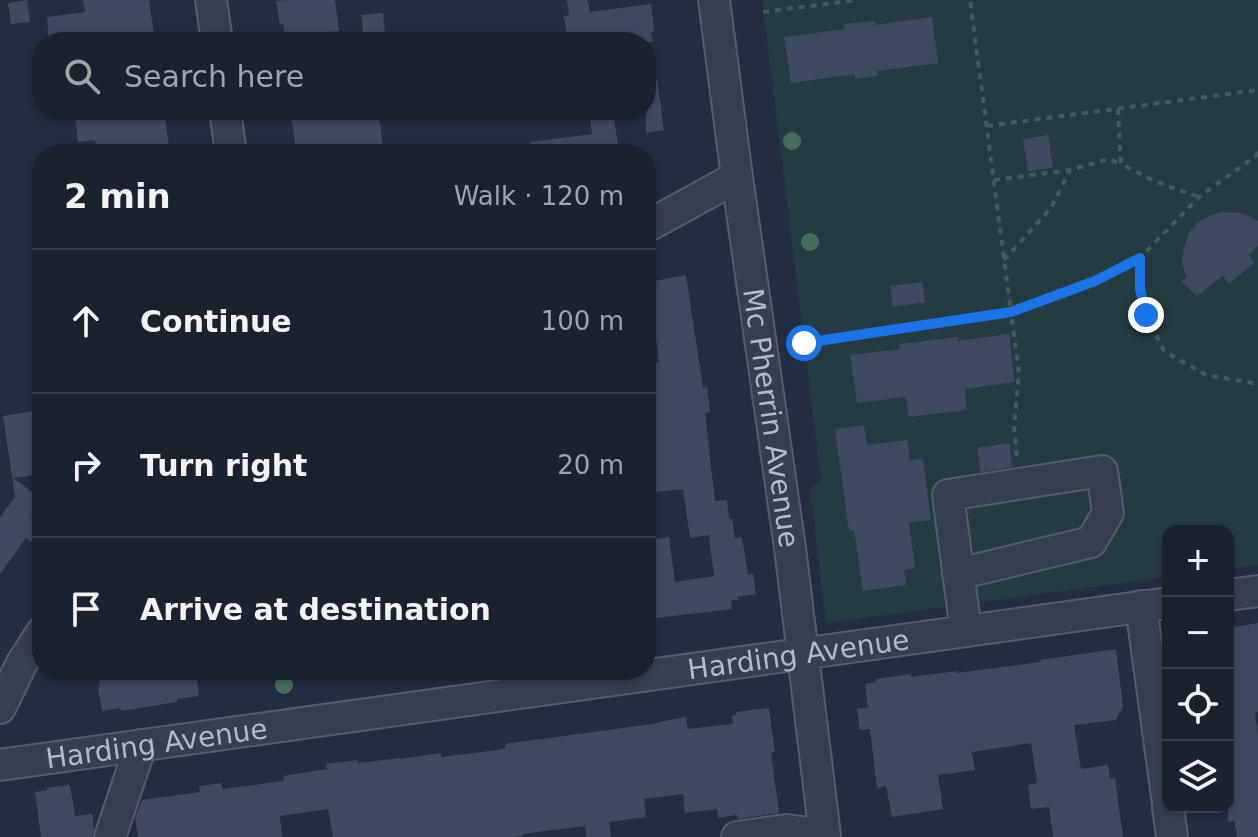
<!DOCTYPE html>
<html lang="en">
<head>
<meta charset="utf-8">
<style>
  :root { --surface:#1a2230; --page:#232a38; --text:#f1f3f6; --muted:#9fa4ab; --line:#383f4c }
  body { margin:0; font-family:"DejaVu Sans",sans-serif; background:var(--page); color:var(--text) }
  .controls { position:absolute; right:24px; bottom:24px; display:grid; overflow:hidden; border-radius:16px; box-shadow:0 2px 6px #0004 }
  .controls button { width:72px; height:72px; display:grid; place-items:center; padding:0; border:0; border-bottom:2px solid var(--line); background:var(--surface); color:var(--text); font:40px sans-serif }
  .stop { position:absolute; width:24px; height:24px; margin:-18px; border:6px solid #1a73e8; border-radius:50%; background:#fff }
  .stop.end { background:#1a73e8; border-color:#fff; box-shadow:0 2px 8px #0008 }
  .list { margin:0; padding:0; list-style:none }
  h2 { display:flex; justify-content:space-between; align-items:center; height:104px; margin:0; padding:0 32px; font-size:34px }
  h2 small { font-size:26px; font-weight:400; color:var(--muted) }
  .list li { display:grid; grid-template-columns:52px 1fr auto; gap:24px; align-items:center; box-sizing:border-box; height:144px; padding:0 32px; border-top:2px solid var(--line) }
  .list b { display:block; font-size:30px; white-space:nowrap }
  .list em { font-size:26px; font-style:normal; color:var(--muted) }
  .icon { flex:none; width:44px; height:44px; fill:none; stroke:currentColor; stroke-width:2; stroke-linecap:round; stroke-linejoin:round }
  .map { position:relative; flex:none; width:1258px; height:837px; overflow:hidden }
  .search { position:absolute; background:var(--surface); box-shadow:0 2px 6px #0004; left:32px; top:32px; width:624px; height:88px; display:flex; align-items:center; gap:20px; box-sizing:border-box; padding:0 28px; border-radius:32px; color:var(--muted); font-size:30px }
  .panel { position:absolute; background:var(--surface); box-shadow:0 2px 6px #0004; left:32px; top:144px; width:624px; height:536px; border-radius:32px }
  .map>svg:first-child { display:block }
  .green { fill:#243c41 }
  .building { fill:#3e4a60 }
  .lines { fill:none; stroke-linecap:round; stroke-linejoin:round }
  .minor-casing { stroke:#545d6e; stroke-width:34 }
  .path { stroke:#42595e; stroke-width:4; stroke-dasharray:6 6; stroke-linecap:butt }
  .minor { stroke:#363f50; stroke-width:30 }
  .tree { fill:#486b5e }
  .route { stroke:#1a73e8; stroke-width:10 }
  .labels { text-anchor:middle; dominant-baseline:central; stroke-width:8; stroke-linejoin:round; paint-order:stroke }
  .street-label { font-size:28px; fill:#b2bacb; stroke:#1b2435 }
</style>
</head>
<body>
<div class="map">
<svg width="1258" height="837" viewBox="0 0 1258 837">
  <rect width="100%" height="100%" fill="#222d40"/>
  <!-- green -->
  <path class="green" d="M762,0h496v565l-30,4v-38h-60v46l-342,46 -16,-134 11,-10z"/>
  <!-- building -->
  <g class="building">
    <path d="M27,0l3,22 -19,2 -3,-21z"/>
    <path d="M83,0h66l6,42h-106l-2,-25 38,-5z"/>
    <path d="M287,0h48l4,31 -54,6 -2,-13 -3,1 -4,-24z"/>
    <path d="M567,0h21l2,12 61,-8 3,27 -3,1 2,10h-85l-4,-26 5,-1z"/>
    <path d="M383,13l2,21 -21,3 -3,-22z"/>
    <path d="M932,17l6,46 -61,8 1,5 -23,3v-5l-64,9 -7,-46 61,-8 -1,-5 31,-3v4z"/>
    <path d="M657,79l7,51 -18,3v-53z"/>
    <path d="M74,110h90l6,44h-73l-2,-14 -17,2z"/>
    <path d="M290,110h88l6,44h-87z"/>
    <path d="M589,110h24l6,44h-88l-1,-12 62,-8z"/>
    <path d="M1048,135l5,33 -25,3 -5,-32z"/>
    <path d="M1223,212l20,1 15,8v25l-10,9 6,8 -25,21 -6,-8 -26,20 -16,-15 5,-4 -4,-15 2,-15 6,-16 7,-8 14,-8z"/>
    <path d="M686,275l17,113 4,-1 3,25 -5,1 10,88 12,-1 2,19h3l3,19 7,-1 6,38 5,-1 3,20 -19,3 1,3h-7l1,9 -76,9v-5l-10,2v-35l9,-1 -6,-39 20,-3 6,45 39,-6 -5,-41 -19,3 -7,-49 -37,4v-87l5,-1 -5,-41 13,-2 -10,-80z"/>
    <path d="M922,282l3,20 -32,5 -3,-21z"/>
    <path d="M1009,334l6,48 -50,7 2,21 -58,7 -3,-20 -49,6 -7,-48 50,-6 -1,-5 59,-7v4z"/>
    <path d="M42,410v23l-8,1 6,40 -27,4 29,21 -11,15 11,8v5l-11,15 -5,-4 -26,36v-57l15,-20 -12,-81z"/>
    <path d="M864,425l3,20 40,-5 3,20 13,-1 8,61 -22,3 6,45 -11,2 2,15 -43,6 -9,-61 -5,1 -14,-102z"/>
    <path d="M1009,443l3,24 -31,5 -4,-24z"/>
    <path d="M1258,623v89l-3,1 3,21v103h-21l-3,-16 -6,1v-194z"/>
    <path d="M1116,649l7,57 -7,14 -42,5 7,44 27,-4 2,14 5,-1 8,59h-70l-4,-30 -18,2 -3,-24 9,-2 -6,-40 -59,9 3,18 -37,5 5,34 -51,8 -6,-31 -9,2 -7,-59 -10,1 -3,-21 11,-2 -3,-23 11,-2v-3l35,-5v3l46,-6v2l84,-11 -1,-2z"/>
    <path d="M98,670h98l3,26 -22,3v3l-56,9 -1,-3 -18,3 -4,-24 2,-1z"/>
    <path d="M769,708l6,44 -4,1 8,60 -41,6 -1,-4 -19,3 -1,-9 -32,4 -2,-19 -39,5 2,18 -37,5 2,15h-25l-1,-11 -63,8v2l-11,1h-178l-5,-28 -48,7 2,21h-144l-3,-19 7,-18 58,-8 -1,-6 22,-3 2,6 61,-8 -1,-5 44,-7 -1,-5 32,-4v3l42,-5v1l41,-6v4l57,-7 8,-2 -1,-4 154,-21v-1l27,-5 2,12 45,-5 -1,-8 4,-1v-3z"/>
    <path d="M70,785l5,31 17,-2 2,15 -2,8h-51l-6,-45 12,-2v-2l6,-1z"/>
  </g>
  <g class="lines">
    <!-- minor casing -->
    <g class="minor-casing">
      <g id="minor">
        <path d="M211,0l6,42"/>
        <path id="s1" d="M714,0l23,177 53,371 35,287 -39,-5 -49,7"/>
        <path d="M225,110l6,44"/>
        <path d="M646,227l91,-50"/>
        <path d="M958,574l133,-32 17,-29 -6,-42 -154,24 18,136"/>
        <path d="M1228,595l30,-4"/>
        <path d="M1141,606l27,198"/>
        <path d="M0,708l22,-45 20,-31"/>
        <path id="s2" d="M0,765l1168,-162"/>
        <path d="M1168,807l4,30"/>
        <path d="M110,837l31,-92"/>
      </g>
    </g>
    <!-- path -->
    <g class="path">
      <path d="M763,12l94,-12"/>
      <path d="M1118,109l3,55 33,17 45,16"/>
      <path d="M987,126l271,-36"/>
      <path d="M1258,152l-2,4 -57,41 -59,61v31l6,26 18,36 42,24 52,9"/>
      <path d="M994,180l76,-10 39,-11 12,5"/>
      <path d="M1004,260l47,-52 19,-38"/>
      <path d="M804,343l207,-31 -41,-312"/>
      <path d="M1017,456l-3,-30 5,-53 -8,-61 84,-31 45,-23"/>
    </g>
    <!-- minor -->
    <use href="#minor" class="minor"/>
  </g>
  <!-- trees -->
  <g class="tree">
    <circle cx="792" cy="141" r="9"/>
    <circle cx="810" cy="242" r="9"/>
    <circle cx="284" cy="685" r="9"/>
  </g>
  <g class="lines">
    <!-- route -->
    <path class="route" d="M804,343l207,-31 84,-31 45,-23v31l6,26"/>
  </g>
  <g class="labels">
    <!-- street labels -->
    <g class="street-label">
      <text stroke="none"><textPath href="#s1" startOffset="422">Mc Pherrin Avenue</textPath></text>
      <text stroke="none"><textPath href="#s2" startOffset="806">Harding Avenue</textPath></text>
      <text stroke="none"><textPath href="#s2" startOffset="158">Harding Avenue</textPath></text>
    </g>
  </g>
</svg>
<div class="controls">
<button>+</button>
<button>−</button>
<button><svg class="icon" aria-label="locate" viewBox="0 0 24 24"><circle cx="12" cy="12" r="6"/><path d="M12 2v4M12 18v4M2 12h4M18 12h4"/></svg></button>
<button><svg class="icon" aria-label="layers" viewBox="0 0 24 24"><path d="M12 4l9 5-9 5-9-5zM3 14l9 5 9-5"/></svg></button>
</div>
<div class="stop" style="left:804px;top:343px"></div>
<div class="stop end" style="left:1146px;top:315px"></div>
<div class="search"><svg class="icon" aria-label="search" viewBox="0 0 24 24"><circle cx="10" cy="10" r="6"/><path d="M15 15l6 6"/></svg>Search here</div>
<section class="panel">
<h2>2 min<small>Walk · 120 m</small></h2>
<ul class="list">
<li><svg class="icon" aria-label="ahead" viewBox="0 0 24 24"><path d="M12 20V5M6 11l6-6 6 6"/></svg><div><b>Continue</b></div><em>100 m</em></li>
<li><svg class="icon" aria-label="right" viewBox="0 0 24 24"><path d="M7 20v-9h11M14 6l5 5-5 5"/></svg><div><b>Turn right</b></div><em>20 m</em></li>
<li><svg class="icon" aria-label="arrive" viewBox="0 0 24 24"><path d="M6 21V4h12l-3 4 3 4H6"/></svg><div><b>Arrive at destination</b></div></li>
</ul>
</section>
</div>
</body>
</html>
